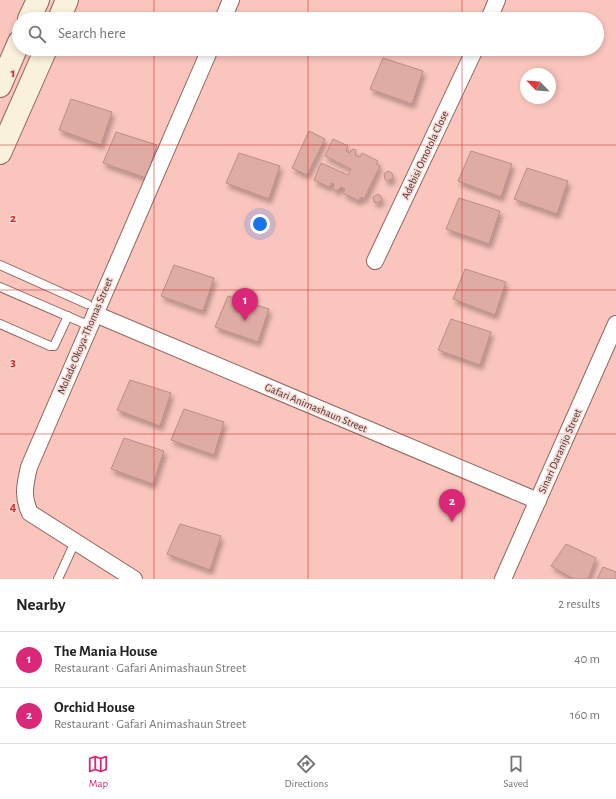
<!DOCTYPE html>
<html lang="en">
<head>
<meta charset="utf-8">
<style>
  :root { --surface:#fff; --page:#f2f2f2; --text:#222; --muted:#767676; --line:#e0e0e0; --accent:#db2777 }
  body { margin:0; font-family:"Alegreya Sans",sans-serif; background:var(--page); color:var(--text) }
  .compass { position:absolute; left:520px; top:68px; width:36px; height:36px; border-radius:50%; background:var(--surface); box-shadow:0 2px 6px #0003; rotate:295deg }
  .you { position:absolute; left:260px; top:224px; width:14px; height:14px; margin:-10px; border:3px solid #fff; border-radius:50%; background:#1a73e8; box-shadow:0 0 0 6px #1a73e833 }
  .badge { display:grid; place-items:center; width:26px; height:26px; border-radius:50%; background:var(--accent); color:#fff; font-size:13px; font-weight:700 }
  .pin { position:absolute; translate:-50% -33px; filter:drop-shadow(0 1px 2px #0008) }
  .pin::after { content:''; position:absolute; top:21px; width:14px; height:12px; background:inherit; clip-path:polygon(0 0,100% 0,50% 100%) }
  .list { margin:0; padding:0; list-style:none }
  h2 { display:flex; justify-content:space-between; align-items:center; height:52px; margin:0; padding:0 16px; font-size:17px }
  h2 small { font-size:13px; font-weight:400; color:var(--muted) }
  .list li { display:grid; grid-template-columns:26px 1fr auto; gap:12px; align-items:center; box-sizing:border-box; height:56px; padding:0 16px; border-top:1px solid var(--line) }
  .list b { display:block; font-size:15px; white-space:nowrap }
  .list p { margin:0; font-size:13px; white-space:nowrap; color:var(--muted) }
  .list em { font-size:13px; font-style:normal; color:var(--muted) }
  .icon { flex:none; width:22px; height:22px; fill:none; stroke:currentColor; stroke-width:2; stroke-linecap:round; stroke-linejoin:round }
  .map { position:relative; flex:none; width:616px; height:579px; overflow:hidden }
  .search { position:absolute; background:var(--surface); box-shadow:0 2px 6px #0003; left:12px; right:12px; top:12px; height:44px; display:flex; align-items:center; gap:10px; box-sizing:border-box; padding:0 14px; border-radius:22px; color:var(--muted); font-size:15px }
  .sheet { height:164px; background:var(--surface) }
  nav { display:flex; justify-content:space-around; align-items:center; box-sizing:border-box; height:56px; border-top:1px solid var(--line); background:var(--surface); font-size:11px; color:var(--muted) }
  nav a { display:grid; justify-items:center; gap:2px }
  nav .on { color:var(--accent) }
  .map>svg:first-child { display:block }
  .building { fill:#dfaca3; stroke:#bd8c84; filter:url(#shadow) }
  .lines { fill:none; stroke-linecap:round; stroke-linejoin:round }
  .lane-casing { stroke:#93655d; stroke-width:10 }
  .street-casing { stroke:#93655d; stroke-width:18 }
  .secondary-casing { stroke:#93655d; stroke-width:24 }
  .lane { stroke:#fff; stroke-width:8 }
  .street { stroke:#fff; stroke-width:16 }
  .secondary { stroke:#f9f1db; stroke-width:22 }
  .grid { fill:none; stroke:#d62828; stroke-width:1; stroke-opacity:0.55 }
  .labels { text-anchor:middle; dominant-baseline:central; stroke-width:3; stroke-linejoin:round; paint-order:stroke }
  .street-label { font-size:11px; fill:#4b3633; stroke:#f8d8d2 }
  .grid-label { font-size:13px; text-anchor:middle; font-weight:bold; fill:#d62828; stroke:#f8d8d2; stroke-width:3; stroke-linejoin:round; paint-order:stroke }
</style>
</head>
<body>
<div class="map">
<svg width="616" height="579" viewBox="0 0 616 579">
  <defs>
    <filter id="shadow"><feDropShadow dx="2.5" dy="4.5" stdDeviation="2" flood-color="#0004"/></filter>
  </defs>
  <rect width="100%" height="100%" fill="#f9c5bc"/>
  <!-- building -->
  <g class="building">
    <path d="M383,58l40,13 -11,33 -42,-15z"/>
    <path d="M71,99l41,13 -11,33 -42,-15z"/>
    <path d="M309,131l16,8 -18,36 -15,-7z"/>
    <path d="M116,132l41,13 -11,33 -43,-15z"/>
    <path d="M333,139l15,7 -2,5 3,2 4,-4 3,1 -1,5 5,2 2,-4 16,8 -2,3 4,2 -16,33 -3,-2 -2,4 -16,-8 2,-4 -4,-2 -4,4 -3,-1 -1,-3 1,-3 -2,-1 -3,4 -15,-7 7,-17 27,12 3,-6 -26,-13z"/>
    <path d="M471,151l41,13 -11,33 -43,-16z"/>
    <path d="M239,153l41,13 -11,33 -43,-16z"/>
    <path d="M527,168l41,13 -11,33 -43,-15z"/>
    <path d="M388,171l4,2 1,5 -5,3 -3,-2 -1,-5z"/>
    <path d="M378,194l3,2 1,4 -4,3 -4,-1 -1,-5z"/>
    <path d="M459,198l41,13 -11,33 -43,-15z"/>
    <path d="M174,265l40,13 -11,33 -42,-15z"/>
    <path d="M465,269l41,13 -11,33 -42,-16z"/>
    <path d="M228,296l41,13 -11,33 -43,-15z"/>
    <path d="M451,319l40,13 -11,33 -42,-15z"/>
    <path d="M130,380l41,13 -11,33 -43,-16z"/>
    <path d="M184,409l40,13 -10,33 -43,-15z"/>
    <path d="M124,438l40,13 -11,33 -42,-15z"/>
    <path d="M180,524l41,12 -11,34 -43,-16z"/>
    <path d="M566,544l30,14 -8,21h-14l-23,-13z"/>
    <path d="M603,567l13,5v7h-19z"/>
  </g>
  <g class="lines">
    <!-- lane casing -->
    <g class="lane-casing">
      <g id="lane">
        <path d="M0,265l87,39"/>
        <path d="M0,287l90,39"/>
        <path d="M0,324l50,22h4l14,-30"/>
        <path d="M58,579l17,-37"/>
      </g>
    </g>
    <!-- street casing -->
    <g class="street-casing">
      <g id="street">
        <path d="M223,19l8,-19"/>
        <path d="M489,19l8,-19"/>
        <path d="M375,261l100,-212"/>
        <path d="M95,314l443,187"/>
        <path d="M134,579l-104,-66c-8,-17 -5,-28 -1,-46l181,-418"/>
        <path d="M503,579l113,-255"/>
      </g>
    </g>
    <!-- secondary casing -->
    <g class="secondary-casing">
      <g id="secondary">
        <path d="M29,19l9,-19"/>
        <path d="M59,19l8,-19"/>
        <path d="M0,86l19,-44"/>
        <path d="M0,153l46,-104"/>
      </g>
    </g>
    <!-- lane -->
    <use href="#lane" class="lane"/>
    <!-- street -->
    <use href="#street" class="street"/>
    <!-- secondary -->
    <use href="#secondary" class="secondary"/>
  </g>
  <!-- grid -->
  <path class="grid" d="M154,0v19M308,0v19M462,0v19M154,49v530M308,49v530M462,49v530M0,145h616M0,290h616M0,434h616"/>
  <g class="labels">
    <!-- street labels -->
    <g class="street-label">
      <text transform="translate(425 155) rotate(-65)">Adebisi Omotola Close</text>
      <text transform="translate(85 336) rotate(-67)">Molade Okoya-Thomas Street</text>
      <text transform="translate(316 408) rotate(23)">Gafari Animashaun Street</text>
      <text transform="translate(560 451) rotate(-66)">Sinari Daranijo Street</text>
    </g>
  </g>
  <g class="grid-label">
    <text x="13" y="77">1</text>
    <text x="13" y="222">2</text>
    <text x="13" y="366">3</text>
    <text x="13" y="511">4</text>
  </g>
</svg>
<svg class="compass" viewBox="-18 -18 36 36"><path d="M0-13l5 13h-10z" fill="#e53935"/><path d="M0 13l5-13h-10z" fill="#767676"/></svg>
<div class="you"></div>
<div class="pin badge" style="left:245px;top:321px">1</div>
<div class="pin badge" style="left:452px;top:522px">2</div>
<div class="search"><svg class="icon" aria-label="search" viewBox="0 0 24 24"><circle cx="10" cy="10" r="6"/><path d="M15 15l6 6"/></svg>Search here</div>
</div>
<section class="sheet">
<h2>Nearby<small>2 results</small></h2>
<ul class="list">
<li><span class="badge">1</span><div><b>The Mania House</b><p>Restaurant · Gafari Animashaun Street</p></div><em>40 m</em></li>
<li><span class="badge">2</span><div><b>Orchid House</b><p>Restaurant · Gafari Animashaun Street</p></div><em>160 m</em></li>
</ul>
</section>
<nav>
<a class="on"><svg class="icon" aria-label="map" viewBox="0 0 24 24"><path d="M3 6l6-2 6 2 6-2v14l-6 2-6-2-6 2zM9 4v14M15 6v14"/></svg>Map</a>
<a><svg class="icon" aria-label="directions" viewBox="0 0 24 24"><path d="M12 3l9 9-9 9-9-9zM9 14v-3h6M13 9l2 2-2 2"/></svg>Directions</a>
<a><svg class="icon" aria-label="saved" viewBox="0 0 24 24"><path d="M7 4h10v16l-5-4-5 4z"/></svg>Saved</a>
</nav>
</body>
</html>
